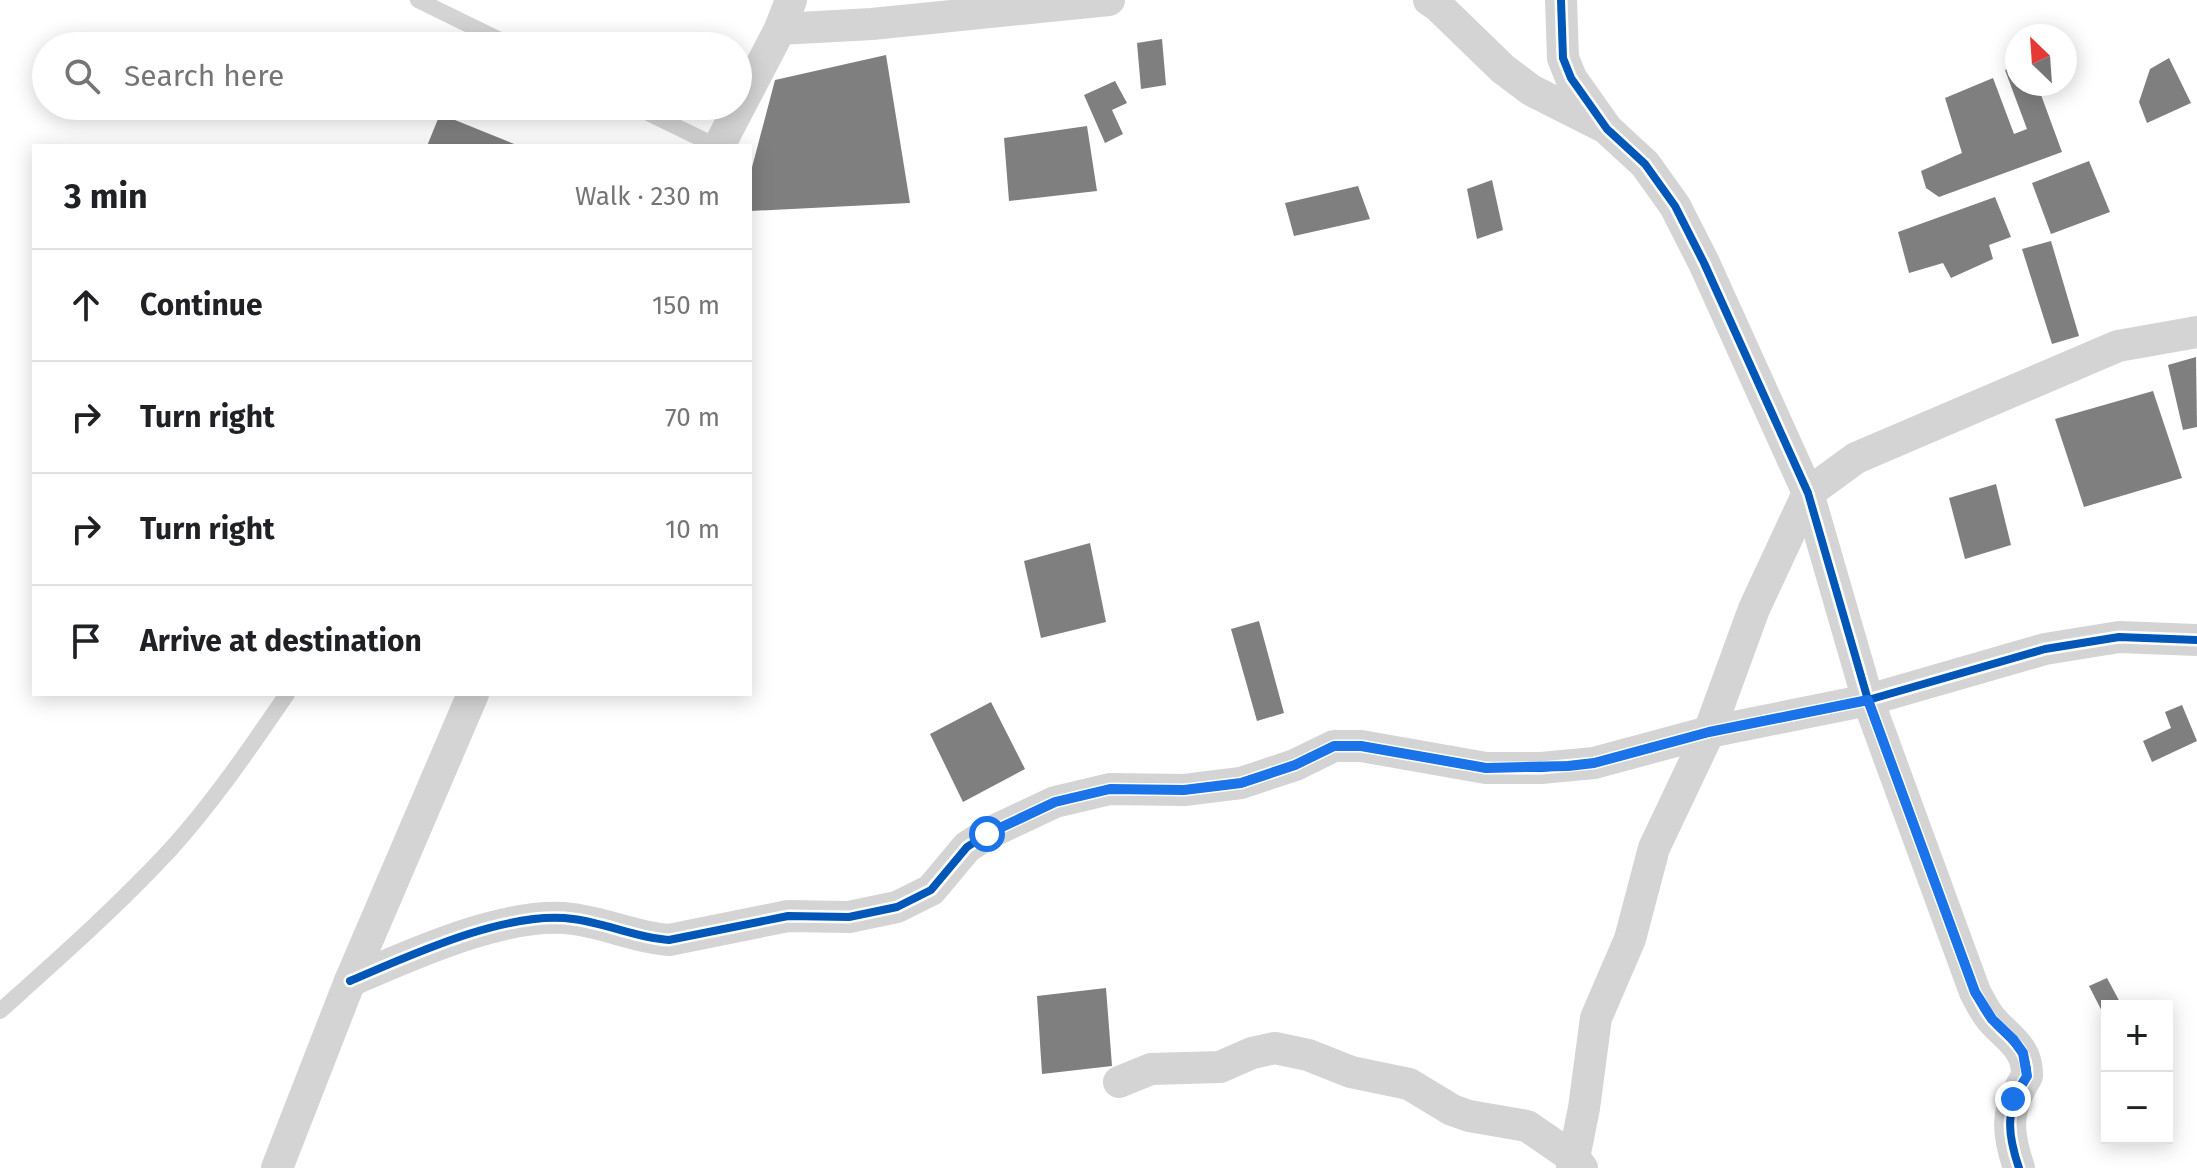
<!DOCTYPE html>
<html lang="en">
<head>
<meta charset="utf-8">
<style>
  :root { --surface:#fff; --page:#f6f6f6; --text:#202124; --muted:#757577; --line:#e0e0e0 }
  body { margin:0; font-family:"Fira Sans",sans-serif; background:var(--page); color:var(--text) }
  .controls { position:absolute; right:24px; bottom:24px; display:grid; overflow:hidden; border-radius:0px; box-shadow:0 4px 20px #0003 }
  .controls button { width:72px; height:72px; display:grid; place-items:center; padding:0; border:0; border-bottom:2px solid var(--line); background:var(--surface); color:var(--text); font:40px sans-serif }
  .compass { position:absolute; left:2005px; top:24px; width:72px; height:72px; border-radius:50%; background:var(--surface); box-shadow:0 4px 20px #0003; rotate:335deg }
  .stop { position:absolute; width:24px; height:24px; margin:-18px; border:6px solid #1a73e8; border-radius:50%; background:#fff }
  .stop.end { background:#1a73e8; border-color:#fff; box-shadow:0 2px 8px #0008 }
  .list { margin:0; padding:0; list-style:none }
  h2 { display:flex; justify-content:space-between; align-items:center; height:104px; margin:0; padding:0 32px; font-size:34px }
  h2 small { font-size:26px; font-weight:400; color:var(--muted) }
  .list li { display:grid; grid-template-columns:52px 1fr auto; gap:24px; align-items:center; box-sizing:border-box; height:112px; padding:0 32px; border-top:2px solid var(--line) }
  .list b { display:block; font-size:30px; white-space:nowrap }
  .list em { font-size:26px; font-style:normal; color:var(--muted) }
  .icon { flex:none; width:44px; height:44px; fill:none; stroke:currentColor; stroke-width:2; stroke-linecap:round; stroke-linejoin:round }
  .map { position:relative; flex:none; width:2197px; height:1168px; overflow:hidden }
  .search { position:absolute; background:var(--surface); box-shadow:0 4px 20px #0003; left:32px; top:32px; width:720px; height:88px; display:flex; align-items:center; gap:20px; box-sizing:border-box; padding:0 28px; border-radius:44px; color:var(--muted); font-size:30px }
  .panel { position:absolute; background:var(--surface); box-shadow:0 4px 20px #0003; left:32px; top:144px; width:720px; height:552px; border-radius:0px }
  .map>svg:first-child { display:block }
  .building { fill:#7f7f7f }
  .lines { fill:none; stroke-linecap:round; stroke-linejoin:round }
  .service { stroke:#d4d4d4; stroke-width:16 }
  .minor { stroke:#d4d4d4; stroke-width:32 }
  .cycleway-casing { stroke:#fff; stroke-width:13 }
  .cycleway { stroke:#0057b8; stroke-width:8 }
  .route { stroke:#1a73e8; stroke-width:10 }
</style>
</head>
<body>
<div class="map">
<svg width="2197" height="1168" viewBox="0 0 2197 1168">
  <rect width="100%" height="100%" fill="#fff"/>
  <!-- building -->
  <g class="building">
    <path d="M1162,39l4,46 -25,4 -4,-46z"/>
    <path d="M886,55l24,148 -160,8v-36l25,-95z"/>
    <path d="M2169,58l22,45 -44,20 -8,-21 11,-33z"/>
    <path d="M2017,64v20h20l25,68 -123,45 -13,-9 -5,-17 41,-18 -17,-55 48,-20 21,56 13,-5 -22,-59z"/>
    <path d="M1115,81l12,22 -15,7 11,24 -18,9 -21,-48z"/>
    <path d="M440,114l79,32h-92z"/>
    <path d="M1087,126l10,65 -88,10 -5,-63z"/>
    <path d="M2089,161l21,51 -59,22 -19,-51z"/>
    <path d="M1492,180l11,50 -26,9 -10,-50z"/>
    <path d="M1358,186l12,33 -76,17 -9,-33z"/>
    <path d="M1995,197l16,40 -22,8 4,14 -42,19 -8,-15 -34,10 -11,-41z"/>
    <path d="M2051,241l28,95 -27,8 -30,-95z"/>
    <path d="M2196,357l1,70 -14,3 -15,-65z"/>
    <path d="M2153,391l29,87 -98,29 -29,-88z"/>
    <path d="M1996,484l15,61 -46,14 -16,-61z"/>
    <path d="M1090,543l16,79 -65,16 -17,-77z"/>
    <path d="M1259,621l25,92 -27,8 -26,-92z"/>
    <path d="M991,702l34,67 -62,33 -33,-68z"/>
    <path d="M2182,705l15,36 -45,21 -9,-21 28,-13 -6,-16z"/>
    <path d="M2107,978l15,28h-15v15l-18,-35z"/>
    <path d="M1106,988l6,78 -70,8 -5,-78z"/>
  </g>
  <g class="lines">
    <!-- service -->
    <g class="service">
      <path d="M418,0l94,46"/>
      <path d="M634,106l82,40"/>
      <path d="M0,1011c58,-52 116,-103 169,-160 44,-48 81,-103 118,-157"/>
    </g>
    <!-- minor -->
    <g class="minor">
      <path d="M1429,0l9,6 65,63 28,21 71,36"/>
      <path d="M1561,0l2,58 8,20 36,51 38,35 30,42 29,57 104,230 60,207 107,292c5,9 10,20 17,28 17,19 36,28 35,56 -21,34 -21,54 -8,92"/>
      <path d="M780,29l92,-5 237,-24"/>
      <path d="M719,146l61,-117 11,-29"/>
      <path d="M350,981c61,-26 157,-71 223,-62 33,4 63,19 96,21l119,-24 61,1 48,-10 34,-17 36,-43 20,-13 68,-32 55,-13 74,1 57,-7 54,-18 39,-19h27l125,22h55l53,-5 115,-31 159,-32 177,-51 74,-12 78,3"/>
      <path d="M1119,1082l32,-13 69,-2 32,-14 23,-5 33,7 43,17 58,12 43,26 17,6 58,10 48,33 7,9"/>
      <path d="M277,1168l73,-187 123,-287"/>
      <path d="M1572,1168l12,-60 12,-90 34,-79 24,-91 55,-116 45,-123 54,-116 48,-35 262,-112 79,-14"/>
    </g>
    <!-- cycleway casing -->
    <g class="cycleway-casing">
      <g id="cycleway">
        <path d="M1561,0l2,58 8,20 36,51 38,35 30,42 29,57 104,230 60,207 107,292c5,9 10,20 17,28 17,19 36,28 35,56 -21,34 -21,54 -8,92"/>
        <path d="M350,981c61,-26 157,-71 223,-62 33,4 63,19 96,21l119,-24 61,1 48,-10 34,-17 36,-43 20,-13 68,-32 55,-13 74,1 57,-7 54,-18 39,-19h27l125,22h55l53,-5 115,-31 159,-32 177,-51 74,-12 78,3"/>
      </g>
    </g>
    <!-- cycleway -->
    <use href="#cycleway" class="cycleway"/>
  </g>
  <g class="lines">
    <!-- route -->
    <path class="route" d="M987,834l68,-32 55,-13 74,1 57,-7 54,-18 39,-19h27l125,22 82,-2 26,-3 115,-31 159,-32 107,292 17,27 21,20 10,14 4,23 -14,23"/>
  </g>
</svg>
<div class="controls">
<button>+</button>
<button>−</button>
</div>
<svg class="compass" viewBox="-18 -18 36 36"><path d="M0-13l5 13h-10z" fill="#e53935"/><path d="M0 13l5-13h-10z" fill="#757577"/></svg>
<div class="stop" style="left:987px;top:834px"></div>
<div class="stop end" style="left:2013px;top:1099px"></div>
<div class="search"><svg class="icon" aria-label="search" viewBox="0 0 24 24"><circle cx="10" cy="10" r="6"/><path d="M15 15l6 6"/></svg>Search here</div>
<section class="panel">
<h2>3 min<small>Walk · 230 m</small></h2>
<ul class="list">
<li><svg class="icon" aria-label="ahead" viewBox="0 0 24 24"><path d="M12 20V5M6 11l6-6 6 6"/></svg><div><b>Continue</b></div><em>150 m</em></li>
<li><svg class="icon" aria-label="right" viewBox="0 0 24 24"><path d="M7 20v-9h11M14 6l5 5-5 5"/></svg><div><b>Turn right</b></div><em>70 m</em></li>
<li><svg class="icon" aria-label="right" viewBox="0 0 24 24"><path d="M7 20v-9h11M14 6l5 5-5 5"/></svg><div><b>Turn right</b></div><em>10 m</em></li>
<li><svg class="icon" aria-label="arrive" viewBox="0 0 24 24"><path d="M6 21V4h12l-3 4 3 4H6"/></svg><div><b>Arrive at destination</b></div></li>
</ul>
</section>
</div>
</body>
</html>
